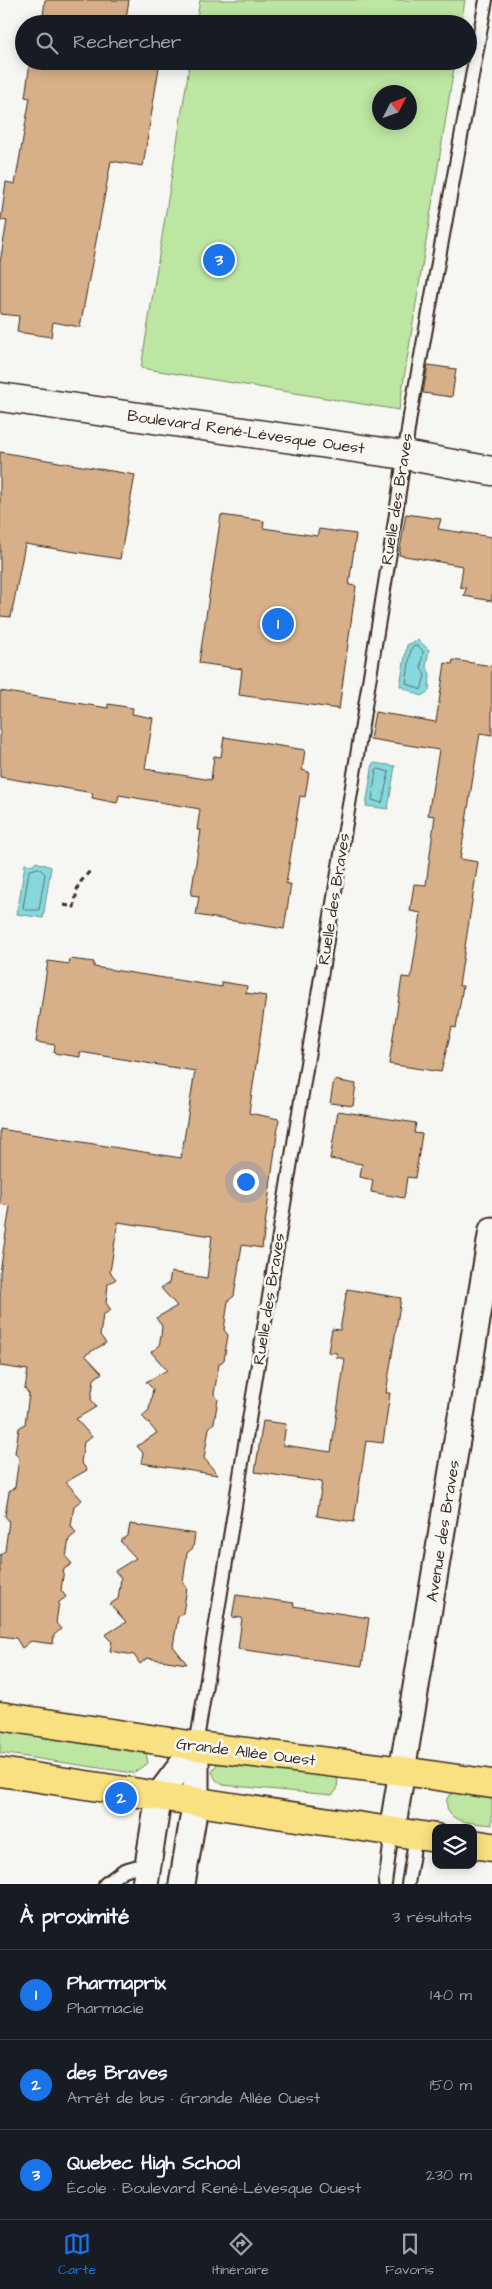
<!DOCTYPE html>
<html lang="fr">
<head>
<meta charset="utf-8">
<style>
  :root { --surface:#171b24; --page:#242831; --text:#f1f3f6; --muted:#9ea1a6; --line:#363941; --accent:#1a73e8 }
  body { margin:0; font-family:"Architects Daughter",sans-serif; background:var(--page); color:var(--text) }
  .controls { position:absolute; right:15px; bottom:15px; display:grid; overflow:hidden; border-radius:10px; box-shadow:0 2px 12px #0003 }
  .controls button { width:45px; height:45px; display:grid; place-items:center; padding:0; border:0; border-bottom:1px solid var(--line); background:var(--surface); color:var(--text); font:25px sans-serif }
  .compass { position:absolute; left:372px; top:85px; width:45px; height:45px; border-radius:50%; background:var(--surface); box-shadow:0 2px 12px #0003; rotate:48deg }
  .you { position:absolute; left:245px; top:1181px; width:18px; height:18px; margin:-12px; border:4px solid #fff; border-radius:50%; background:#1a73e8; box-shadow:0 0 0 8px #1a73e833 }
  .badge { display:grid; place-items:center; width:32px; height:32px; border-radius:50%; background:var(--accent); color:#fff; font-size:16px; font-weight:700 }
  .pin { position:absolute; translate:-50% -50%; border:2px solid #fff; box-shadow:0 1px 5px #0006 }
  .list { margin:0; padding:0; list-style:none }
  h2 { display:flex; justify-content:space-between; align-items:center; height:65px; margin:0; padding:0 20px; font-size:21px }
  h2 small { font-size:16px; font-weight:400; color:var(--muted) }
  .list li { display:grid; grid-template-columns:32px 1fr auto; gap:15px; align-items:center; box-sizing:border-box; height:90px; padding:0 20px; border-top:1px solid var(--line) }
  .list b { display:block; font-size:19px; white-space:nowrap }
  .list p { margin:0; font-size:16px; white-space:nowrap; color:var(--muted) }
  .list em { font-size:16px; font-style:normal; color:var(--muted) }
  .icon { flex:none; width:28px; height:28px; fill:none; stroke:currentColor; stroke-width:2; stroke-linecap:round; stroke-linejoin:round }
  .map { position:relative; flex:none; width:492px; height:1884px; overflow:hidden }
  .search { position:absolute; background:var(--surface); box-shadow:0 2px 12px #0003; left:15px; right:15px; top:15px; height:55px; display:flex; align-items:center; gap:12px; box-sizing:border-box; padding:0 18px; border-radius:28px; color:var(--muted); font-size:19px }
  .sheet { height:335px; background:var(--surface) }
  nav { display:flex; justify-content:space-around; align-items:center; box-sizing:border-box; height:70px; border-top:1px solid var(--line); background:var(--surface); font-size:14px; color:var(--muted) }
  nav a { display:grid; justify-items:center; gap:2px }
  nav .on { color:var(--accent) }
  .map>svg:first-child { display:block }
  .green { fill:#bce6a2; stroke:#7c8860; fill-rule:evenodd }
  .water { fill:#86d8dd; stroke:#689291 }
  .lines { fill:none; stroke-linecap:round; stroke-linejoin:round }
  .shore { stroke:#59706a; stroke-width:1 }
  .building { fill:#d7b089; stroke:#3b2a1e }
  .service-casing { stroke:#3b2a1e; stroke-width:16 }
  .minor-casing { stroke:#3b2a1e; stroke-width:29 }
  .secondary-casing { stroke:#3b2a1e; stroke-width:31 }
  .primary-casing { stroke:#3b2a1e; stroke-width:31 }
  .path { stroke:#3b2a1e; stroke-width:3; stroke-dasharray:5 4; stroke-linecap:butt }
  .service { stroke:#f6f6f2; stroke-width:12 }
  .minor { stroke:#f6f6f2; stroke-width:25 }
  .secondary { stroke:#f6f6f2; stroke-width:28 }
  .primary { stroke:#f9e181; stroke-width:28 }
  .labels { text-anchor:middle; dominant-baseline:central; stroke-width:5; stroke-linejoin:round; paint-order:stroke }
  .street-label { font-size:16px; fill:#3b2a1e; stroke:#f6f6f2 }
</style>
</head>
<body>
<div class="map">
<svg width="492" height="1884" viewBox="0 0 492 1884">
  <rect width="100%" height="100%" fill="#f6f6f2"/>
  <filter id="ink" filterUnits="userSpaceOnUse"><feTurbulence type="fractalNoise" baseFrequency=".02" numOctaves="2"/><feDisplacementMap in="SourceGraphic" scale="10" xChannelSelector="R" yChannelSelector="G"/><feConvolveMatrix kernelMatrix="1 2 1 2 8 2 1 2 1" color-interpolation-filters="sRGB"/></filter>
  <g filter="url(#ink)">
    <!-- green -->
    <g class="green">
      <path d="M200,0h265l-4,24h-265z"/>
      <path d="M190,61h265l-56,349 -258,-42zM380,92h30v30h-30z"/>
      <path d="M0,1722l145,25 3,16 -15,10 -133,-20z"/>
      <path d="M221,1757l117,19 -1,14 -5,5 -109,-10 -7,-5 -4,-8z"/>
      <path d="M457,1789l35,5v31c-20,-3 -49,0 -45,-27z"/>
    </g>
    <!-- water -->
    <g class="water">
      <path d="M418,640l11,10 -3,16 4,8 -1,17 -8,5 -21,-10 7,-41z"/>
      <path d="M373,763l22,3 -7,43 -22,-3z"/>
      <path d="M36,862l15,5 -8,51 -26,-4 8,-50 8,1z"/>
    </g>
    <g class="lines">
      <!-- shore -->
      <g class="shore">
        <path d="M413,646h5l5,5 -2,16 4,8 -4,15 -15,-7 5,-33z"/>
        <path d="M379,769l10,3 -7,31 -10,-3 4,-29z"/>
        <path d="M39,868l6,6 -6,36h-14l-2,-2 6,-37z"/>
      </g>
    </g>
    <!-- building -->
    <g class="building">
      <path d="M45,0h84l-4,24h-83z"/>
      <path d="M36,61h124l-17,105 -32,-5 -31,166 -27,-5 -2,15 -34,-5 2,-16 -19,-2v-52l7,-41 -6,-1 5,-38 9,2 15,-86 -5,-1 5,-34 5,1z"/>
      <path d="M428,365l28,4 -4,28 -29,-4z"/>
      <path d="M0,452l135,23 -15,84 -95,-15 -14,73 -11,-1z"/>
      <path d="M406,514l35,5 -3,10 54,8v64l-28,-5 2,-8 -6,-1 3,-21 -64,-11z"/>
      <path d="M221,515l43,6 -1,7 54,8 2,-7 37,5 -7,51 7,1 -17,123 -100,-14 3,-26 -43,-6z"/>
      <path d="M453,660l39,6v69l-12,-2 -20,126 18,3 -19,124h4l-7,42 -4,-1 -11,45 -52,-8 13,-87 9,1 10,-65 -11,-2 4,-27 12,1 9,-69 -7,-1 11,-65 -69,-11 5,-27 61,10 9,-59 7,1z"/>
      <path d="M0,691l108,17v-4l25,4 -1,6 21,4 -8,51 66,11 3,-24 7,1 3,-20 81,13 -3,20 7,2 -4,25 -5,-1 -14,88h5l-7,45 -88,-14 3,-19 -8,-1 10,-65h-4l3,-21 -81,-14 -2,8 -25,-5 1,-5 -93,-16z"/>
      <path d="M70,959l24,3v5l128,20v-5l25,4 -1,7 20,3 -17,117 30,6 -17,129 -20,-3 -8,51 -6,5 -4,29 4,5 -4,25 -5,4 -5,30 4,5 -4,24 -5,5 -5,30 14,17 -77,-12 2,-10 -6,-7 20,-13 -15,-17 7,-6 4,-21 -7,-7 21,-12 -16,-18 8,-6 2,-10 1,-10 -6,-8 21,-12 -16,-18 8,-5 2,-11 36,6 5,-42 -94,-14 -8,50 6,7 -8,5 -2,19 5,7 -8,5 -3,20 6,8 -21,12 17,18 -8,6 -3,20 5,8 -20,12 16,18 -8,5 -3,20 6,8 -21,12 16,18 -8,6 -3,20 5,7 -7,6 -3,18 6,7 -8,5 -3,21 5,7 -7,5 -3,21 5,6 -7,6 -1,9 -22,-3 -9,7 -6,-10 -16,-2v-81l5,-4 4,-30 -4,-5 4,-24 6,-5 4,-29 -4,-5 4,-25 6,-4 4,-30 -4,-5 3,-19 -28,-4v-93l10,-67 -10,-2v-75l181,29 14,-87 -115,-19v5l-26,-4 1,-8 -19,-3 12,-81 21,3z"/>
      <path d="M334,1080l22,4 -3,22 -23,-3z"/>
      <path d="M338,1111l78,12 -2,10 8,1 -7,44 -8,-1 -3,21 -33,-6 2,-12 -13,-3 2,-13 -32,-5z"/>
      <path d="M347,1289l54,9 -15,95h4l-7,50 -17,-2 -12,81 -37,-6 5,-34 -67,-10 8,-51 23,3 -3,21 48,7 14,-93 -9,-2 1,-4 -9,-1 4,-23 8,1z"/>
      <path d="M130,1524l65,10 -2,14 -6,5 -4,30 4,5 -4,25 -5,4 -5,29 14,18 -40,-6 -7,6 -6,-9 -24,-4 2,-9 -7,-7 21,-13 -16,-18 8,-5 3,-21 -6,-7 21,-13 -16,-17 8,-6z"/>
      <path d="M236,1595l58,8 -1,3 76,12 -7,48 -124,-17 4,-31 -10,-1z"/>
    </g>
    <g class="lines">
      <!-- service casing -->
      <g class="service-casing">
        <g id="service">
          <path d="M196,1746l197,-1212 17,-118 76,-416"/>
          <path d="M105,1884l19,-14 25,-7"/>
          <path d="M385,1884l7,-53"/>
          <path d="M408,1884l8,-49"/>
        </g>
      </g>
      <!-- minor casing -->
      <g class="minor-casing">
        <g id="minor">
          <path d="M392,1831l100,-601"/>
          <path d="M145,1884l14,-89 37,-49"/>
          <path d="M182,1884l14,-84v-54"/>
        </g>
      </g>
      <!-- secondary casing -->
      <g class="secondary-casing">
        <path id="secondary" d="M0,397l404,58 88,16"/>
      </g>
      <!-- primary casing -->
      <g class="primary-casing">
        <g id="primary">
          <path d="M0,1716l196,30 207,25 89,13"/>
          <path d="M0,1772l436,66"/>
          <path d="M473,1844l19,3"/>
        </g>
      </g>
      <!-- path -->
      <path class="path" d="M64,905l10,2 4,-22 12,-14"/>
      <!-- service -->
      <use href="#service" class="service"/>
      <!-- minor -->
      <use href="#minor" class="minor"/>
      <!-- secondary -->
      <use href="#secondary" class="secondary"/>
      <!-- primary -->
      <use href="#primary" class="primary"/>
    </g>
  </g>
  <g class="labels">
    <!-- street labels -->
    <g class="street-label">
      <text transform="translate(246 432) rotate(8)">Boulevard René-Lévesque Ouest</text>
      <text transform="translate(397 499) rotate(-81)">Ruelle des Braves</text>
      <text transform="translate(334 899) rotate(-81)">Ruelle des Braves</text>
      <text transform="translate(269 1299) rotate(-81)">Ruelle des Braves</text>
      <text transform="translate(443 1531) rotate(-81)">Avenue des Braves</text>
      <text transform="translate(246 1752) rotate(7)">Grande Allée Ouest</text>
    </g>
  </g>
</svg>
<div class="controls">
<button><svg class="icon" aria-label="layers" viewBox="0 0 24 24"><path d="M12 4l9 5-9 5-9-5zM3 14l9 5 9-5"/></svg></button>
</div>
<svg class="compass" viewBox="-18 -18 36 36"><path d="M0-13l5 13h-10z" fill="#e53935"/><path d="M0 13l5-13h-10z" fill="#9ea1a6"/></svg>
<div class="you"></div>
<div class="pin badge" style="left:278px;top:624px">1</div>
<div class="pin badge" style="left:121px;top:1798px">2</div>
<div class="pin badge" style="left:219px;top:260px">3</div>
<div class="search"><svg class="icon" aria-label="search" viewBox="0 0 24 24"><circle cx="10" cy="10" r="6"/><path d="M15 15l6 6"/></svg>Rechercher</div>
</div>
<section class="sheet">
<h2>À proximité<small>3 résultats</small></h2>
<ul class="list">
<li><span class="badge">1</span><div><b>Pharmaprix</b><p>Pharmacie</p></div><em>140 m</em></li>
<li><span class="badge">2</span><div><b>des Braves</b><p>Arrêt de bus · Grande Allée Ouest</p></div><em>150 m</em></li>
<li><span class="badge">3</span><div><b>Quebec High School</b><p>École · Boulevard René-Lévesque Ouest</p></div><em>230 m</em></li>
</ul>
</section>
<nav>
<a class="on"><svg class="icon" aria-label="map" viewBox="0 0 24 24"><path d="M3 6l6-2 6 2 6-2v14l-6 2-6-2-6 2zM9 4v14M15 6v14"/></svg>Carte</a>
<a><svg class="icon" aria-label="directions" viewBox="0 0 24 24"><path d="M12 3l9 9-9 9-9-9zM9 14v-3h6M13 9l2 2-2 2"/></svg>Itinéraire</a>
<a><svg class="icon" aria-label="saved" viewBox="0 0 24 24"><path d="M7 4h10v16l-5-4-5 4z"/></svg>Favoris</a>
</nav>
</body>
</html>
